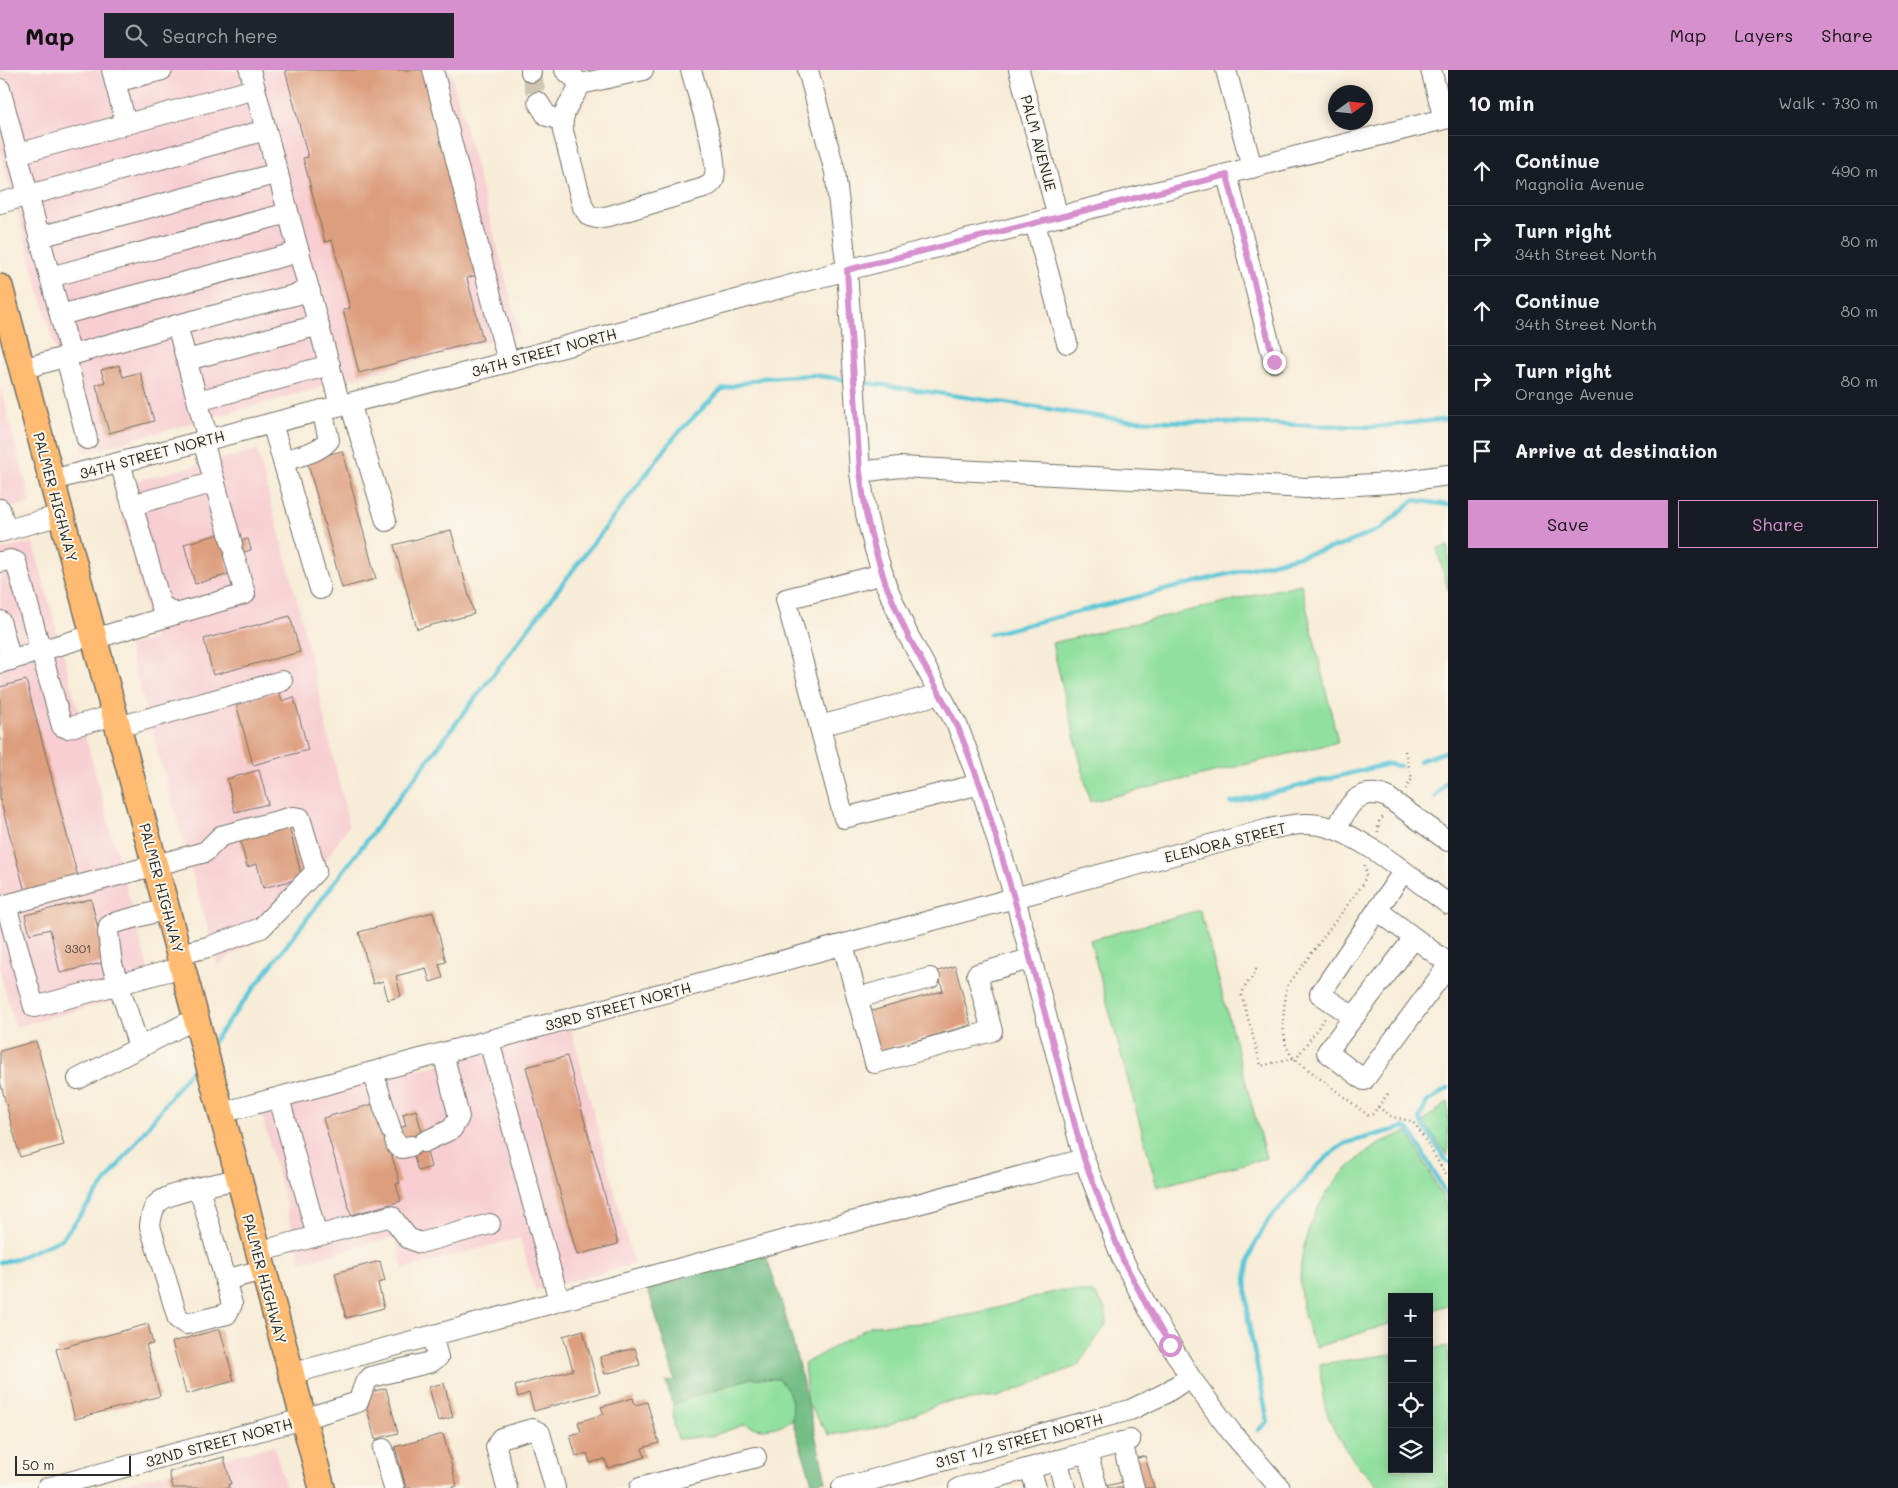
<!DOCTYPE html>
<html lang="en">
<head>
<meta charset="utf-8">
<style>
  :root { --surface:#171b24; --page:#20242c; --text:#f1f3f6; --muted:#9ea1a6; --line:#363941; --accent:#d690ce }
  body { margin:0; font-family:Mali,sans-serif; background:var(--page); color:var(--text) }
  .controls { position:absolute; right:15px; bottom:15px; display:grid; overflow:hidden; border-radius:0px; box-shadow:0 2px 12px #0003 }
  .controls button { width:45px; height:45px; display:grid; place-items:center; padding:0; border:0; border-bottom:1px solid var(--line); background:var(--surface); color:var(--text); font:25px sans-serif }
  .compass { position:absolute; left:1328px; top:15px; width:45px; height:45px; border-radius:50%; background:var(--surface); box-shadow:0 2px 12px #0003; rotate:75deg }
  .scale { position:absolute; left:15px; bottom:12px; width:116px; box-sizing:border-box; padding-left:5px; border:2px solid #2b2b2b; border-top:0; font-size:14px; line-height:18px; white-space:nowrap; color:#2b2b2b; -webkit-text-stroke:4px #fbf7ec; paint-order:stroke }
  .stop { position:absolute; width:15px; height:15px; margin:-11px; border:4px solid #d690ce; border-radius:50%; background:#fff }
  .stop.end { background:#d690ce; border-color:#fff; box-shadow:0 1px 5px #0008 }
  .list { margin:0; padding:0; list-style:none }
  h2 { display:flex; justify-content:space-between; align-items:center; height:65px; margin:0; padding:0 20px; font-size:21px }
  h2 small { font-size:16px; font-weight:400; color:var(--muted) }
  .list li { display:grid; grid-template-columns:32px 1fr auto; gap:15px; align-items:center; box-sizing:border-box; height:70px; padding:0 20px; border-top:1px solid var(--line) }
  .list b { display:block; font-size:19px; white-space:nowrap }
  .list p { margin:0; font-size:16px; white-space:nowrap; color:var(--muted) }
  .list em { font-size:16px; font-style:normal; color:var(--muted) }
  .actions { display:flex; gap:10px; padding:15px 20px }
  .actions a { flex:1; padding:11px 0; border:1px solid var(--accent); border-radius:0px; text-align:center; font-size:18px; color:var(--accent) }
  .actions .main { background:var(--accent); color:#111 }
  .icon { flex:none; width:28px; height:28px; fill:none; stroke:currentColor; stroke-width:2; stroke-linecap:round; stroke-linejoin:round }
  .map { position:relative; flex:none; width:1448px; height:1418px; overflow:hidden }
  header { display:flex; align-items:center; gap:30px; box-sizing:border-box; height:70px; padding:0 25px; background:var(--accent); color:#111 }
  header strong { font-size:24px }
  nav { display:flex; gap:28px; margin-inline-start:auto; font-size:18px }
  .search { width:350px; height:45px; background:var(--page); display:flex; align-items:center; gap:12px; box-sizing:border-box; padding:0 18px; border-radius:0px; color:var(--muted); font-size:19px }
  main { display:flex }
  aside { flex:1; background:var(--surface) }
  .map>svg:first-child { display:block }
  .built { fill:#f7cfd2 }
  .green { fill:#91e09f; stroke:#5e8665 }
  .forest { fill:#74be86; stroke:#507458 }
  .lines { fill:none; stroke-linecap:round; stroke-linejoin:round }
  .stream { stroke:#5cc6d7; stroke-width:4.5 }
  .building { fill:#dd9e7e }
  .minor-tunnel { stroke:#cec5b5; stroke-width:20; stroke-dasharray:20 10; stroke-linecap:butt }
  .minor-casing { stroke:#726f67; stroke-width:22 }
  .major-casing { stroke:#726f67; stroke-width:28 }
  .path { stroke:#726f67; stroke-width:2.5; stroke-dasharray:1 4; stroke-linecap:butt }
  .minor { stroke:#fff; stroke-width:20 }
  .major { stroke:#febb71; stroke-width:25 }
  .route { stroke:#d690ce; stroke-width:6 }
  .labels { text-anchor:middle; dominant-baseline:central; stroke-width:4; stroke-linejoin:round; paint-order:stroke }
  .number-label { font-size:12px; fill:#584840 }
  .street-label { font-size:15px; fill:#2b2b2b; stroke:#fbf7ec }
</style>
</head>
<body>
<header>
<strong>Map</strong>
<div class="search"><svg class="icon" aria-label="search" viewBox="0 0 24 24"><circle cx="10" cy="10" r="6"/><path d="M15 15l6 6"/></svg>Search here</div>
<nav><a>Map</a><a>Layers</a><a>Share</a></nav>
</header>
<main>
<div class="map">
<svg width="1448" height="1418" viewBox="0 0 1448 1418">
  <rect width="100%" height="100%" fill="#fbf7ec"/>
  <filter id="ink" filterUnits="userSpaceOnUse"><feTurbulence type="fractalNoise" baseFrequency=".02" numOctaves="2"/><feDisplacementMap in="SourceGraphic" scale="10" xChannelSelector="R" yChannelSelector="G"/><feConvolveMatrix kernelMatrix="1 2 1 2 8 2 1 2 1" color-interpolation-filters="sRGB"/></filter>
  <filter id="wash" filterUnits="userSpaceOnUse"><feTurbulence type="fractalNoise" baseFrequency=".0096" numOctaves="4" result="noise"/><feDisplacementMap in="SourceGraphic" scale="20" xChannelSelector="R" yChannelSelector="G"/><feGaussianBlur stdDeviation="1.12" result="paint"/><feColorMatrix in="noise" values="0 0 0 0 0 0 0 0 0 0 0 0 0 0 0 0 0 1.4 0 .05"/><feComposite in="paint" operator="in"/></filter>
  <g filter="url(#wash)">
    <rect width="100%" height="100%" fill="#f7ecd7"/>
    <!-- built -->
    <g class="built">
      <path d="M0,0h450l70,262 -436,121 -84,-305z"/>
      <path d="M0,317l31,115 -31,8z"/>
      <path d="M257,380l41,153 51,223 -69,97 -62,42 -90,-319 26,-7 -40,-152z"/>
      <path d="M33,472l121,448 -139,37 -15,-55v-422z"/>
      <path d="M571,959l63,235 -99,27 -15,-53 -117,31 -8,-32 -94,25 -40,-150z"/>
      <path d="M274,1375l12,43h-177z"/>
    </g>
    <!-- green -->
    <g class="green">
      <path d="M1448,476v44l-11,-41z"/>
      <path d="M1301,514l37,158 -248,60 -38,-159z"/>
      <path d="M1200,840l66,248 -109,29 -67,-247z"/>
      <path d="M1448,1032v54l-25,-35z"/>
      <path d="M1408,1062l40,75v98l-19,6v-14h-37v26l-76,24c-3,-7 -7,-14 -9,-22 -22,-71 11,-148 76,-183 8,-5 17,-7 25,-10z"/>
      <path d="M1058,1221l34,1c12,11 14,17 15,32l-30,42 -79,31 -56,6 -59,24 -54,8 -21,-31 -4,-40 68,-39 54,-2 53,-10z"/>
      <path d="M1448,1276v142h-66c-20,-14 -45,-47 -53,-70 -7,-18 -8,-36 -9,-54l72,-10v115h37v-120z"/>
      <path d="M751,1308l28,1c12,11 15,26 13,41 -15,8 -31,13 -46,4l-34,12 -34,3 -4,-14 -1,-20 19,-8z"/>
    </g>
    <!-- forest -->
    <path class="forest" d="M765,1183c27,74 43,152 61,228l-14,1 -20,-62c2,-15 -1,-30 -13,-41l-28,-1 -59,19 -19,8 -7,-23 9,-2 -27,-91z"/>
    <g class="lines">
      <!-- stream -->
      <g class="stream">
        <path d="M861,312l263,38 250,7 74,-8"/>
        <path d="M990,564l353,-89 39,-17 32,-28 34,5"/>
        <path d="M1419,691l29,-10"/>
        <path d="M1435,727l13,-17"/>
        <path d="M1231,733l157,-39 12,2"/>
        <path d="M212,973l464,-608 46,-46 41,-11 50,-3 35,5"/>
        <path d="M1448,1018l-21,14 -8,17 29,44"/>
        <path d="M0,1192l13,-2 49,-21 136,-178"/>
        <path d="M1258,1360l10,-8 -20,-102 -2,-42 6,-28 15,-28 48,-54 19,-17 12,-8 59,-16 6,4 37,67"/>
      </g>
    </g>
    <g id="blocks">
      <!-- building -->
      <g class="building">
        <path d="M285,0h138l54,205 -10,3 16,62 -124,33 -16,-63 7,-2 -18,-68 -7,2 -22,-84 5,-1z"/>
        <path d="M119,295l4,12 17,-5 14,49 -45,12 -13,-48 9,-3 -4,-12z"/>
        <path d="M342,381l34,128 -34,9 -35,-128z"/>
        <path d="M451,460l23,84 -57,15 -23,-84z"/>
        <path d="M219,464l3,12 26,-7 3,11 -26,7 5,17 -35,10 -11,-40z"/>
        <path d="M290,546l10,36 -87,23 -9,-36z"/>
        <path d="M26,610l53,201 -53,14 -26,-96v-112z"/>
        <path d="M279,621l3,10 12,-4 14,53 -55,15 -17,-62z"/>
        <path d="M259,700l9,34 -33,8 -8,-33z"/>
        <path d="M288,752l14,56 -39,10 -6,-24 -10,3 -8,-32z"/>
        <path d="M91,829l15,63 -46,11 -10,-44 -20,5 -5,-19z"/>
        <path d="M433,842l13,50 -7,2 4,14 -13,4 -4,-14 -30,8 5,20 -13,4 -5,-19 -10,3 -14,-52z"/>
        <path d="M955,896l16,59 -92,26 -11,-39 75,-21 -5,-20z"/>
        <path d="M36,971l28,104 -44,12 -20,-76v-30z"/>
        <path d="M567,986l51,188 -41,11 -51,-188z"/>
        <path d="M377,1033l8,29 21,-6 -3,-12 13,-4 15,57 -13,4 -10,-34 -20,6 12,40 -4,1 5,17 -50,14 -28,-97z"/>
        <path d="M380,1191l5,20 -7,2 6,25 -38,10 -11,-45z"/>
        <path d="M148,1254l5,20 -7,1 14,51 -85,23 -19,-70z"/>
        <path d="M220,1259l14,52 -48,13 -14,-52z"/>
        <path d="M583,1260l17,63 -66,18 -5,-18 -11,4 -3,-11 58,-16 -10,-34z"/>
        <path d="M635,1278l5,17 -35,9 -5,-17z"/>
        <path d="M444,1313l9,34 -15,4 -9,-34z"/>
        <path d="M386,1318l12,45 -23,6 -12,-45z"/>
        <path d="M633,1328l2,7 12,-3 12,41 -17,5 3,9 -37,11 -3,-9 -15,4 -3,-10 -11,3 -6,-21 11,-3 -3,-10 26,-8 -3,-7z"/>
        <path d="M443,1364l14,52 -6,2h-45l-11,-41z"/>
        <path d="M1145,1386l9,32h-15l-8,-28z"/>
        <path d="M224,1387l7,27h-3l1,4h-56l-4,-16z"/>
        <path d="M1123,1412l2,6h-19v-2z"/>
      </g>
    </g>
  </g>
  <g filter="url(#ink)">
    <use href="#blocks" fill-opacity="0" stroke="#726f67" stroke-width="1"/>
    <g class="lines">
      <!-- minor-tunnel -->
      <path class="minor-tunnel" d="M531,2l7,30"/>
      <!-- minor casing -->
      <g class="minor-casing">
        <g id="minor">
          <path d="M112,0l14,54"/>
          <path d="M250,0l90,335"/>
          <path d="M433,0l75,292"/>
          <path d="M565,0l16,14"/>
          <path d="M643,0l-62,14c-9,16 -21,28 -18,47l20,76 6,9 8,2 12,-2 95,-28c3,-2 8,-4 9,-7 9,-14 -17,-92 -22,-111"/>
          <path d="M808,0l27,102 12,98 13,202 6,42 8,32 12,39 21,48 51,94 24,63 33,108 69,261 38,99 26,50 42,69 42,56 48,55"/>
          <path d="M1019,0l39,147"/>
          <path d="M1226,0l26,98"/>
          <path d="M1431,0l13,49"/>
          <path d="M531,2v-2"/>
          <path d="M115,12l47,-12"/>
          <path d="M0,19l71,267"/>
          <path d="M538,32l9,14 14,4"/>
          <path d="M17,84l238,-65"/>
          <path d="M1227,105l47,187"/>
          <path d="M0,133l266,-73"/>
          <path d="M1035,153l32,120"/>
          <path d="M39,167l239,-64"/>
          <path d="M50,207l238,-64"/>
          <path d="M60,245l239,-63"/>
          <path d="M177,255l31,115"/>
          <path d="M66,287l21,82"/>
          <path d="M187,290l132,-35"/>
          <path d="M22,299l155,-44 133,-34"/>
          <path d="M198,331l132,-36"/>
          <path d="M350,333l36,118"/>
          <path d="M272,353l48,166"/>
          <path d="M203,371l29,103"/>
          <path d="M283,391c15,-5 36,-8 46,-21l-7,-30"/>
          <path d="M120,393l41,142 15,9 69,-20 -11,-39"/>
          <path d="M860,402l40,-5 406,21 85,-5 57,-8"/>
          <path d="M52,410l456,-118 339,-92 601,-152"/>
          <path d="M132,435l83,-23"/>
          <path d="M0,439l6,21"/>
          <path d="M0,462l61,-17"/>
          <path d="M0,492l10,-2 6,2 46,164 5,2 48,-13"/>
          <path d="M883,504l-97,25 58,219 136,-34"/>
          <path d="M0,551l11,39"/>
          <path d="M94,569l82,-25"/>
          <path d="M0,593l93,-28"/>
          <path d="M820,656l119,-32"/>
          <path d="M118,657l164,-46"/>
          <path d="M1337,759c10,-23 21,-43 50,-32l61,44"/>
          <path d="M1377,840l71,53"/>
          <path d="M1414,868l-87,114 37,28 84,-114"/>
          <path d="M843,875l32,118 117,-32 -15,-57 53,-15"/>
          <path d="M180,884l28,-7 53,-19 55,-57 -16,-53 -7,-1 -72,19 -16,16 -199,53 28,102 149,-40"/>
          <path d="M857,928l73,-20"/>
          <path d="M1354,947l-34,-23 83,-122"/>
          <path d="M489,971l70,260"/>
          <path d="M139,977l-27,-83 -4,-32 1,-6 5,-3 53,-14"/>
          <path d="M373,1002l18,58"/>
          <path d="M78,1009l119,-61"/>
          <path d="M221,1043l1048,-284c17,-3 33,-7 50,-4 39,6 95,55 129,79"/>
          <path d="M395,1071l2,5 5,2 9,-2"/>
          <path d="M424,1072l28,-13 7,-12 -16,-64"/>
          <path d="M199,1118l33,116 -5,10 -41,10 -8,-5 -28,-93c1,-8 2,-16 7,-22 9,-12 65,-21 82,-25"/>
          <path d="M317,1166l74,-20 17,22 12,5 70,-19"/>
          <path d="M258,1182l59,-16 -38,-138"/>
          <path d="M225,1210l38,-10"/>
          <path d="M290,1304l794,-215"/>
          <path d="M1122,1372l12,46"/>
          <path d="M383,1379l11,39"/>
          <path d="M1087,1382l10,36"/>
          <path d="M1057,1390l8,28"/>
          <path d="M1030,1398l6,20"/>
          <path d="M47,1418l256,-69 55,-17 7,-19 6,-6 60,-15 7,-5 -6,-21"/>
          <path d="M507,1418l-11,-41 5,-9 31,-9 8,4 15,55"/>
          <path d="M640,1418l116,-31"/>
          <path d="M842,1418l288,-78 34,-16 26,-17"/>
          <path d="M959,1418l171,-48"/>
        </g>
      </g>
      <!-- major casing -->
      <g class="major-casing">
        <path id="major" d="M0,217l322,1201"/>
      </g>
      <!-- path -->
      <g class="path">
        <path d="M1405,681l7,28 -6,10"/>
        <path d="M1378,762l1,-10 4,-5"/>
        <path d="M1365,795l1,10 -3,9 -75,101 -3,10 -2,30 3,21 6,11 77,59 4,-2 16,-22"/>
        <path d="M1256,899c-3,11 -13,15 -14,27l19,70 32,-8"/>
        <path d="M1295,990l30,-42"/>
        <path d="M1378,1037l14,10 19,4 5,4 32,53"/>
      </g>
      <!-- minor -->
      <use href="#minor" class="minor"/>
      <!-- major -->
      <use href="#major" class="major"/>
    </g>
  </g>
  <g class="lines" filter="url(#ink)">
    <!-- route -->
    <path class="route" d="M1170,1275l-22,-37 -26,-50 -38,-99 -70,-261 -32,-108 -24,-63 -51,-93 -21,-49 -12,-39 -8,-32 -6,-42 -13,-202 380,-95 47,187"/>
  </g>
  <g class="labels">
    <!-- number labels -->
    <g class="number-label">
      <text x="78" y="878">3301</text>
    </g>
    <!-- street labels -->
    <g class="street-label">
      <text transform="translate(1039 73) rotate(75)">PALM AVENUE</text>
      <text transform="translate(544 282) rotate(-15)">34TH STREET NORTH</text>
      <text transform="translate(152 384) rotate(-15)">34TH STREET NORTH</text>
      <text transform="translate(56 427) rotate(75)">PALMER HIGHWAY</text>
      <text transform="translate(1225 772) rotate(-14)">ELENORA STREET</text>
      <text transform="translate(162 818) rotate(75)">PALMER HIGHWAY</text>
      <text transform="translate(618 936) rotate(-15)">33RD STREET NORTH</text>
      <text transform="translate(265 1209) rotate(75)">PALMER HIGHWAY</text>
      <text transform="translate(1019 1370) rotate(-15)">31ST 1/2 STREET NORTH</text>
      <text transform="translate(219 1372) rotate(-15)">32ND STREET NORTH</text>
    </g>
  </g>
</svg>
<div class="controls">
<button>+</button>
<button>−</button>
<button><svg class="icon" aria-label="locate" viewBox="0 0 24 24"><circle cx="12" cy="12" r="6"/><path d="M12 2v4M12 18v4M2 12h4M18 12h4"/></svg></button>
<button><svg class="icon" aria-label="layers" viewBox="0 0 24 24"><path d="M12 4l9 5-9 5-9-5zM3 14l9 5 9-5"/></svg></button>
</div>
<svg class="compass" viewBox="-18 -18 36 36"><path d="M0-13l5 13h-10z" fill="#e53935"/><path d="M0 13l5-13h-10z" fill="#9ea1a6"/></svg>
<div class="scale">50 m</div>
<div class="stop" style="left:1170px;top:1275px"></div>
<div class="stop end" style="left:1274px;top:292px"></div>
</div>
<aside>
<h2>10 min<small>Walk · 730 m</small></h2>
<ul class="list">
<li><svg class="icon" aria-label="ahead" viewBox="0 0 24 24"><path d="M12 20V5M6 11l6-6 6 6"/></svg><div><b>Continue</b><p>Magnolia Avenue</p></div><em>490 m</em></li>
<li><svg class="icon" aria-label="right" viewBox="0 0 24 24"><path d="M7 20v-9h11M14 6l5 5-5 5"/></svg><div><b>Turn right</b><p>34th Street North</p></div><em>80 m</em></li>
<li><svg class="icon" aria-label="ahead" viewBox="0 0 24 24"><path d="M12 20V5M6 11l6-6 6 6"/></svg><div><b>Continue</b><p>34th Street North</p></div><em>80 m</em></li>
<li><svg class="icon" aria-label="right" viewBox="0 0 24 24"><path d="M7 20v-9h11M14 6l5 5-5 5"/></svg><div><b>Turn right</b><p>Orange Avenue</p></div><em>80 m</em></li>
<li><svg class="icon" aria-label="arrive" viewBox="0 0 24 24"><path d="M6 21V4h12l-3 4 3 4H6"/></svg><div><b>Arrive at destination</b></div></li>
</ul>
<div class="actions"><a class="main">Save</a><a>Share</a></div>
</aside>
</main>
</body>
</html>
